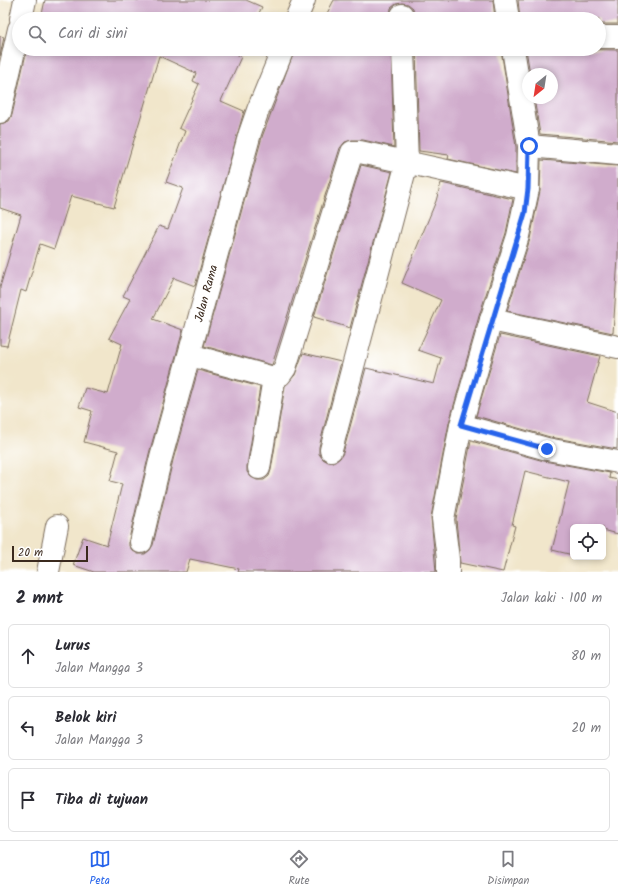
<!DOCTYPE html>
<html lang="id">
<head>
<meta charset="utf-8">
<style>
  :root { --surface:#fff; --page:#f2f2f3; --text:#2b2b33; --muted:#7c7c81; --line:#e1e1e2; --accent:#2563eb }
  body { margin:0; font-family:Kalam,sans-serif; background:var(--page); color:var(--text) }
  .controls { position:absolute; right:12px; bottom:12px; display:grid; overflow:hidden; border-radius:6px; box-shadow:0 2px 6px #0003 }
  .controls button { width:36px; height:36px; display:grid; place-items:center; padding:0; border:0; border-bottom:1px solid var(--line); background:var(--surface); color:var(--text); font:20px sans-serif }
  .compass { position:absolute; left:522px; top:68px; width:36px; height:36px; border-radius:50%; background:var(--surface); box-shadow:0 2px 6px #0003; rotate:210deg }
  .scale { position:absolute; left:12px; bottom:10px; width:76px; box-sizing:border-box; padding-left:4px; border:2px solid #3b2a1e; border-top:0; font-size:11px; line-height:14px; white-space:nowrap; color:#3b2a1e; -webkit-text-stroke:3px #fff; paint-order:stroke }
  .stop { position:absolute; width:12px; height:12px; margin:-9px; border:3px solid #2563eb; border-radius:50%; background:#fff }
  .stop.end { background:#2563eb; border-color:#fff; box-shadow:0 1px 4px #0008 }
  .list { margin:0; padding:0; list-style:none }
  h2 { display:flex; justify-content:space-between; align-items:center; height:52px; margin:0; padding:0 16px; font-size:17px }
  h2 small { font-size:13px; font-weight:400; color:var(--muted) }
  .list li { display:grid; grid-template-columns:26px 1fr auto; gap:12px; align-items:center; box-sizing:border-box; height:64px; margin:0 8px 8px; padding:0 8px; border:1px solid var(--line); border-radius:6px }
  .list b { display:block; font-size:15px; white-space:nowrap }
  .list p { margin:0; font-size:13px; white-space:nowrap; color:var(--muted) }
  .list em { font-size:13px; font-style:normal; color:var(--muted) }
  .icon { flex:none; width:22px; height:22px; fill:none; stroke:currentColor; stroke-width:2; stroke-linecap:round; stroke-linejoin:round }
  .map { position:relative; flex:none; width:618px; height:572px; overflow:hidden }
  .search { position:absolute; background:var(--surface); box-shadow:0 2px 6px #0003; left:12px; right:12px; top:12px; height:44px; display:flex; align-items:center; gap:10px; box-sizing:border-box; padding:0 14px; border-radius:22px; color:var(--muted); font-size:15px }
  .sheet { height:268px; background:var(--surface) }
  nav { display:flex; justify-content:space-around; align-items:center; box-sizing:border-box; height:56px; border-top:1px solid var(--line); background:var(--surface); font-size:11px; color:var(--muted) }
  nav a { display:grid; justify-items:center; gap:2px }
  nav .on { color:var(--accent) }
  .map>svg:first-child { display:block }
  .building { fill:#d0accc }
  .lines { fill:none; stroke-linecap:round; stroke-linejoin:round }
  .minor-casing { stroke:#7b6c5b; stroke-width:24 }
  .minor { stroke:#fff; stroke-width:22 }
  .route { stroke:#2563eb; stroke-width:5 }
  .labels { text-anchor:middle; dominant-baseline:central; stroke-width:3; stroke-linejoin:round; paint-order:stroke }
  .street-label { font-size:12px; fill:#3b2a1e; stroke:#fff }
</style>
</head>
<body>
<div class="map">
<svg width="618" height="572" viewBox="0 0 618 572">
  <rect width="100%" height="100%" fill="#fff"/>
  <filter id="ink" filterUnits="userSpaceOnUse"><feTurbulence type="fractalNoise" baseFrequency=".025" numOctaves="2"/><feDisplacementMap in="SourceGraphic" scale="8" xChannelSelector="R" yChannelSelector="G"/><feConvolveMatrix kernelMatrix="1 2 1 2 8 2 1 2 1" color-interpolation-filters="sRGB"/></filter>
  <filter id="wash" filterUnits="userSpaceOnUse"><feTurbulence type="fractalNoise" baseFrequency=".012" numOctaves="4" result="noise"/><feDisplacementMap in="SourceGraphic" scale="16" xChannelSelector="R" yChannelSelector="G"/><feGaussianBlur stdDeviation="0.9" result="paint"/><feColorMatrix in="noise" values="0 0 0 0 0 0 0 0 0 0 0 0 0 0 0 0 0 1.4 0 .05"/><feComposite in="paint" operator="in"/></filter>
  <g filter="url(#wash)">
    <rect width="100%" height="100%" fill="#f1e6cb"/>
    <g id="blocks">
      <!-- building -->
      <g class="building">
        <path d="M45,0h201l16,7 -6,12h-215z"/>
        <path d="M334,0h159l2,19h-81l-1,-11 -5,-4 -6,-1 -6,1 -5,4 -1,11h-66z"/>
        <path d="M518,0h100v24h-19v-5h-79z"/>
        <path d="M0,36l4,1 -4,19z"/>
        <path d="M27,49h214l-3,7 3,1 -20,44 23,10 -49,175 -21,-8 -21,41 30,11 -34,124 -20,85v7l4,5 5,3h7l5,-4 3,-5 20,-85 25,-90 62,17 -13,79v6l4,5 6,3h7l5,-4 2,-6 14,-84 10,-11 8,-22 38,9 -22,85v7l4,5 5,3h7l5,-4 3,-5 23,-85 68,16 7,-26 -23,-8 23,-50 -39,-17 34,-82 5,-18 72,16 -7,34 -27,83 -30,107 -18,94 5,55h-198l1,-3 -49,-10 -4,13h-92l-21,-7 10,-28 24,8 15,-61 -12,-3 8,-30 -34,-9 8,-31 -13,-4 6,-19 23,6 14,-50 -13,-6 21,-39 -7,-3 36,-70 9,3 15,-41 -17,-6 19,-51 -6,-3 20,-44 -6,-3 3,-8 -37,-17 -45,151 -43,-11 -17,53 -14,-5 -14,48 -5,-2 -14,56 -7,-1v-58l21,-72 -21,-7v-84l9,-3 3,-6z"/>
        <path d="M295,49h96l3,98 -31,-7h-11l-7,2 -5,6 -68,217 -68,-19 58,-209z"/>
        <path d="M416,49h85l15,98v27l-68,-15 1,-4 -30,-4z"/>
        <path d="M526,49l92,1v91l-78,-7 -6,-36h18v-24h-22z"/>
        <path d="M541,160l77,6v92l-5,75 -106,-22 23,-72 10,-48z"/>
        <path d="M361,165l31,7 -42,156 -36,-11z"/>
        <path d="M500,335l100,21 -13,46 31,10 -1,37 -67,-12 -74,-21z"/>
        <path d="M471,441l73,20 66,12 -1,5 9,2v54l-15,-4v-3h-30v28l-21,-5 17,-68 -44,-11 -13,54 3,1 -12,46 -43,-9 -4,-44z"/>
      </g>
    </g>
  </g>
  <g filter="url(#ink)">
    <use href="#blocks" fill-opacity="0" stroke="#7b6c5b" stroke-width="1"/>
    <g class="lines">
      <!-- minor casing -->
      <g class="minor-casing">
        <g id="minor">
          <path d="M505,0l3,19"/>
          <path d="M402,15v4"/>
          <path d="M21,19l4,-19"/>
          <path d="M296,19l8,-19"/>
          <path d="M599,37h19"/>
          <path d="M513,49l16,97 -1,43 -10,47 -27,84 -30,105 86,24 71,13"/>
          <path d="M0,112l19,-83"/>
          <path d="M529,146l89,8"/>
          <path d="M491,320l127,27"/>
          <path d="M190,355l84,23 6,-3 5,-7 67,-216h8l168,37"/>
          <path d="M331,450l76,-288 -4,-113"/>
          <path d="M259,468l15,-90"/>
          <path id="s1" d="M141,542l20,-85 89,-324 8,-23 25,-61"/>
          <path d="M48,572l9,-46"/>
          <path d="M448,572v-13l-5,-40 18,-94"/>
        </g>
      </g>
      <!-- minor -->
      <use href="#minor" class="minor"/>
    </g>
  </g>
  <g class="lines" filter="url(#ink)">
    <!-- route -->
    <path class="route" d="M529,146l-1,43 -3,24 -64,212 86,24"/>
  </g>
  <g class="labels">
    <!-- street labels -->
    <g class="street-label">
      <text stroke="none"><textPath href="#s1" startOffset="257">Jalan Rama</textPath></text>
    </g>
  </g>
</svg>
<div class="controls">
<button><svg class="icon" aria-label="locate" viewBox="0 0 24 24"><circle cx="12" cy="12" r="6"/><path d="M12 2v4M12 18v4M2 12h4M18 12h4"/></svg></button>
</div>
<svg class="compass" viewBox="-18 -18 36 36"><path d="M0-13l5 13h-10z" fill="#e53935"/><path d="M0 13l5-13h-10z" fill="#7c7c81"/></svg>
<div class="scale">20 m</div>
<div class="stop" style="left:529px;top:146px"></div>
<div class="stop end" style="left:547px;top:449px"></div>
<div class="search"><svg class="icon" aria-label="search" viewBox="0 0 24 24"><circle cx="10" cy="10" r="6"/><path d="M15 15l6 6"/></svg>Cari di sini</div>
</div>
<section class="sheet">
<h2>2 mnt<small>Jalan kaki · 100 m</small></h2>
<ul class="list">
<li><svg class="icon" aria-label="ahead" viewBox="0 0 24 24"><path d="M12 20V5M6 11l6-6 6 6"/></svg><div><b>Lurus</b><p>Jalan Mangga 3</p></div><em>80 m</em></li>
<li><svg class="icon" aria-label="left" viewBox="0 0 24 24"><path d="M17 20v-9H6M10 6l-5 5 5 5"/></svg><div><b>Belok kiri</b><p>Jalan Mangga 3</p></div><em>20 m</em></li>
<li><svg class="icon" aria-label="arrive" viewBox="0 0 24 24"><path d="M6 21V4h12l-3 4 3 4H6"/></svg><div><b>Tiba di tujuan</b></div></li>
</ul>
</section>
<nav>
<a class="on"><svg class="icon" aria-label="map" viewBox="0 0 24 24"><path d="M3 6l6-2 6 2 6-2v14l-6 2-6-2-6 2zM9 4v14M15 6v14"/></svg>Peta</a>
<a><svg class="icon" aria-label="directions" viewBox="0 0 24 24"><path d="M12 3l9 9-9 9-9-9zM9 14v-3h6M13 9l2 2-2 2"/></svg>Rute</a>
<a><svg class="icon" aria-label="saved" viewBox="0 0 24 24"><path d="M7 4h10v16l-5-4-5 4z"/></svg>Disimpan</a>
</nav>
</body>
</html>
